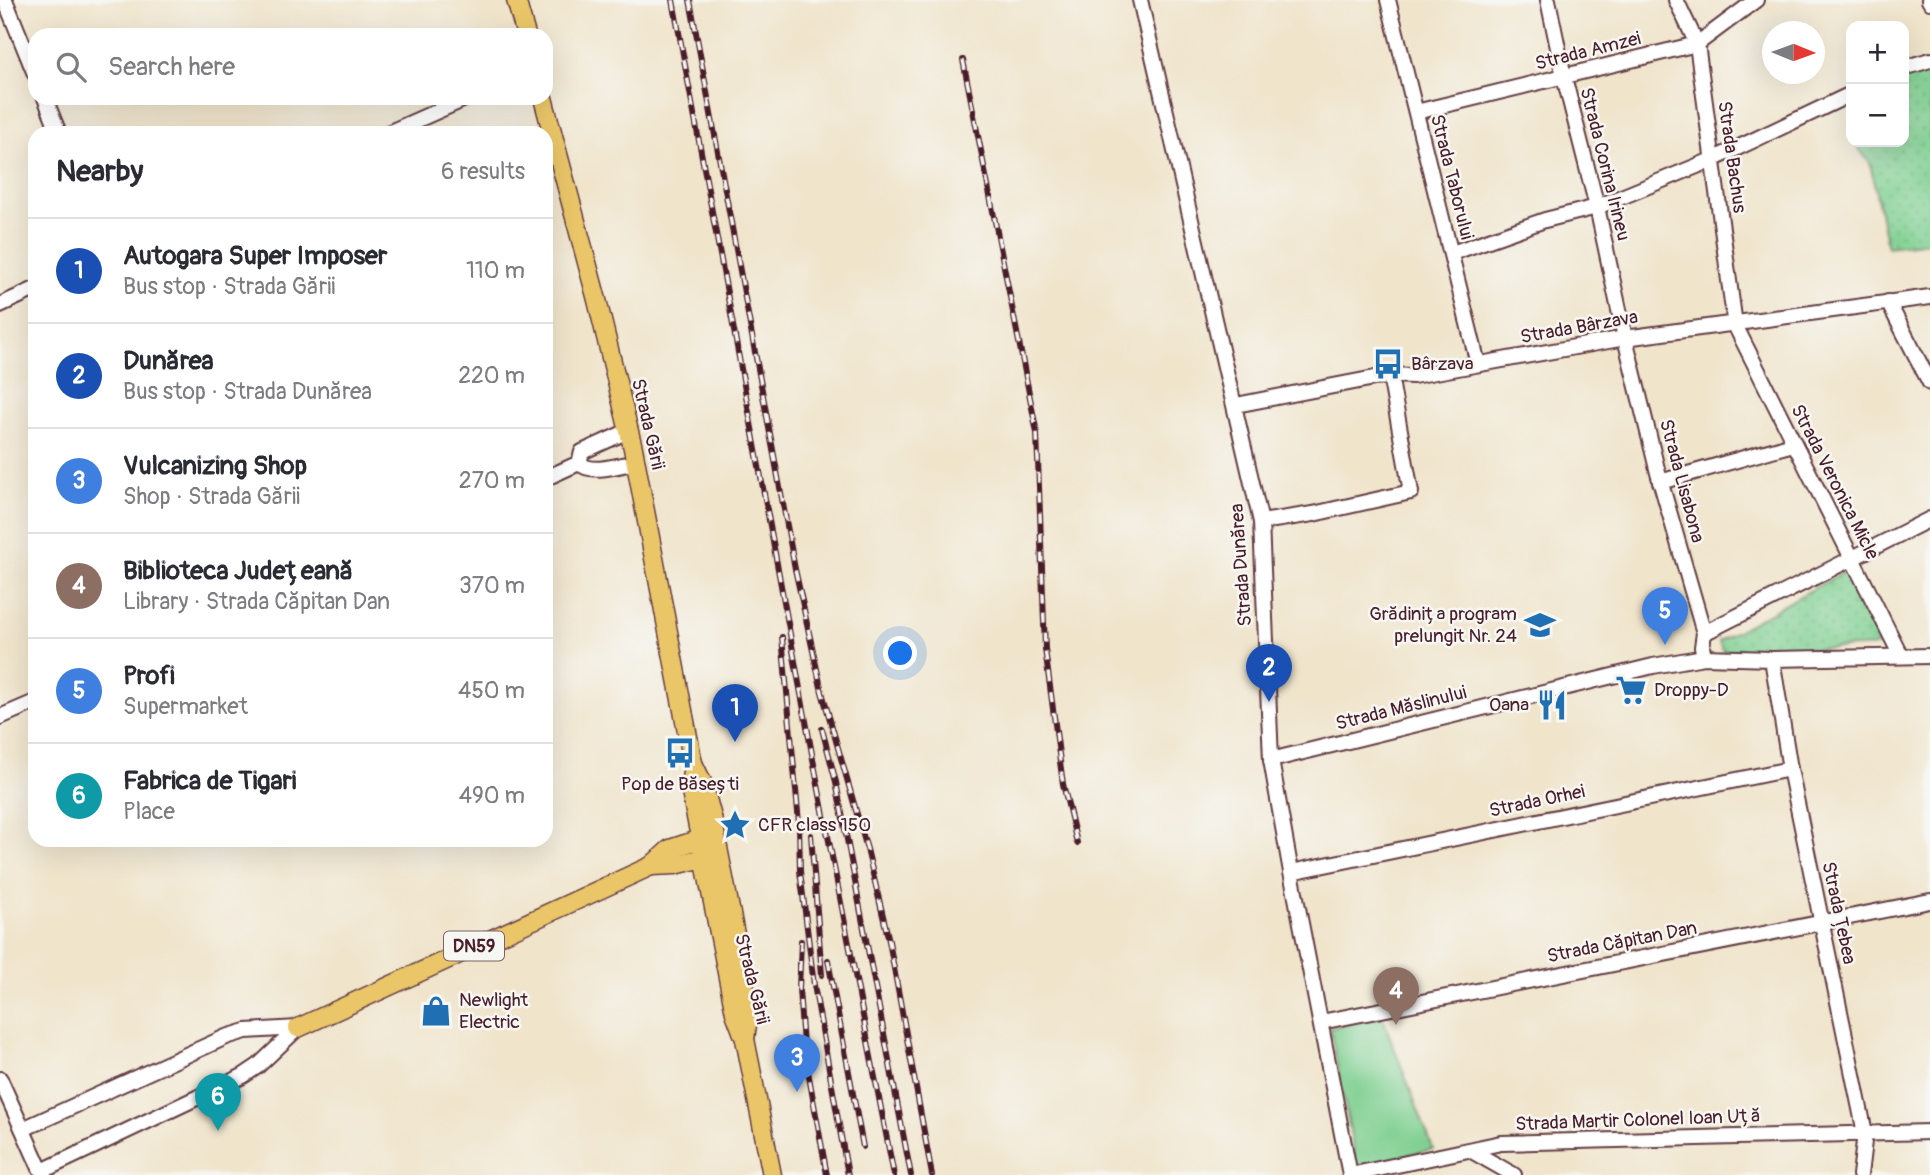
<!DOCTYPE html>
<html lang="en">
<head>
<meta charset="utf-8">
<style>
  :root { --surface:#fff; --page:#f2f2f3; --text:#2b2b33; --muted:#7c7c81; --line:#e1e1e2; --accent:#1f6fb2 }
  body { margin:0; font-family:Pangolin,sans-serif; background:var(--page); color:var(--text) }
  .controls { position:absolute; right:21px; top:21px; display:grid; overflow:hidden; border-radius:14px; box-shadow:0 7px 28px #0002 }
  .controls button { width:63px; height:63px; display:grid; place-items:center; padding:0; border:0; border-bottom:2px solid var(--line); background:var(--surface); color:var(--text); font:35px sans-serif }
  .compass { position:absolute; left:1762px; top:21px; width:63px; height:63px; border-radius:50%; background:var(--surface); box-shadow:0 7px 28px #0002; rotate:91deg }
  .you { position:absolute; left:901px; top:654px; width:24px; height:24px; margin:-18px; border:5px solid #fff; border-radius:50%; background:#1a73e8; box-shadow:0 0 0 10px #1a73e833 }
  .badge { display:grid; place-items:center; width:46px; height:46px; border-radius:50%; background:var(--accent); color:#fff; font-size:23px; font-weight:700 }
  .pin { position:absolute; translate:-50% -58px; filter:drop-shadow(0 2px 4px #0008) }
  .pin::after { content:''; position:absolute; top:37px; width:24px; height:21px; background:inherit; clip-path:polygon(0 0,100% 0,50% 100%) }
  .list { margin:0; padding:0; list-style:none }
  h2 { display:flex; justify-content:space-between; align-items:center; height:91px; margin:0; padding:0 28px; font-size:30px }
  h2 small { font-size:23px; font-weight:400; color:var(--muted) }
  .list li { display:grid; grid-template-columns:46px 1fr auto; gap:21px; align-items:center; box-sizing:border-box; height:105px; padding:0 28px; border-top:2px solid var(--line) }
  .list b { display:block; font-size:26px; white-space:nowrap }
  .list p { margin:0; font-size:23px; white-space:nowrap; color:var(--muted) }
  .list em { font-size:23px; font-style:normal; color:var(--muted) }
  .icon { flex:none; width:38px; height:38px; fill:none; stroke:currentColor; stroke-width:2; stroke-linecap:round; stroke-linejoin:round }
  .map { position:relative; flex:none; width:1930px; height:1175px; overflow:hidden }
  .search { position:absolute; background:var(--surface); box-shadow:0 7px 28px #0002; left:28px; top:28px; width:525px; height:77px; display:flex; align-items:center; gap:18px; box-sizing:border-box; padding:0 24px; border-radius:21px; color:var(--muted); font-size:26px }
  .panel { position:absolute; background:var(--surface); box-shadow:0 7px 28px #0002; left:28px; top:126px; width:525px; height:721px; border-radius:21px }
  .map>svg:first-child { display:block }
  .grass { fill:#7ecf90; stroke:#64775e; stroke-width:2 }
  .park { fill:url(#park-dots); stroke:#64775e; stroke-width:2 }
  .pier { fill:#f0e4cb }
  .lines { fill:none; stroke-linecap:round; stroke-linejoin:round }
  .minor-casing { stroke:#633d43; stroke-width:18 }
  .major-casing { stroke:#633d43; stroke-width:21 }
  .minor { stroke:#fff; stroke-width:14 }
  .major { stroke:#eac669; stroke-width:18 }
  .rail-casing { stroke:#4a1f2b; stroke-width:6 }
  .rail { stroke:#f6f6f2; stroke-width:3.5; stroke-dasharray:10; stroke-linecap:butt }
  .labels { text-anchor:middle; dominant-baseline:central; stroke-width:5; stroke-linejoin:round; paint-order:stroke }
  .shield { fill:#f6f6f2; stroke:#7e6067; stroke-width:2 }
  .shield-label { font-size:18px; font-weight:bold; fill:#4a1f2b }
  .street-label { font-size:19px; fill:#4a1f2b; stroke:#f6f6f2 }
  .poi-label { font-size:19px; fill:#4a1f2b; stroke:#f6f6f2; text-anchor:start }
</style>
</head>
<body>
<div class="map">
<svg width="1930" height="1175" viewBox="0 0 1930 1175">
  <defs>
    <pattern id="park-dots" width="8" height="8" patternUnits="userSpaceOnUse" patternTransform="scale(1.75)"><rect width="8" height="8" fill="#7ecf90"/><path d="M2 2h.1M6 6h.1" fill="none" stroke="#6eb17c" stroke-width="1.8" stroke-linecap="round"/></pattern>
  </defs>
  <rect width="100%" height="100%" fill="#f6f6f2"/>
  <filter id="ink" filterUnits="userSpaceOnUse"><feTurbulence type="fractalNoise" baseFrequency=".0143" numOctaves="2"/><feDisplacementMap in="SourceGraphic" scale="14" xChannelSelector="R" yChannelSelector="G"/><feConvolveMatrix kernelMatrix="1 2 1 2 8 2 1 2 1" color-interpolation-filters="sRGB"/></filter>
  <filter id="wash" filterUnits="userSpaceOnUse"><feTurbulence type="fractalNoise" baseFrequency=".00686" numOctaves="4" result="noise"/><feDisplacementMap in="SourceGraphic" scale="28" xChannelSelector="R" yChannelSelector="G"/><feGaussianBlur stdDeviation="1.57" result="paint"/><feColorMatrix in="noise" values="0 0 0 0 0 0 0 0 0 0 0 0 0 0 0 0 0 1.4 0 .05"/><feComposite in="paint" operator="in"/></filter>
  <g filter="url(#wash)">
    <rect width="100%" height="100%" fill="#f0e4cb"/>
    <!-- grass -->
    <path class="grass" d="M1382,1016l51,133 -76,18 -27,-139z"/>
    <!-- park -->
    <g class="park">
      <path d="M1930,69v173l-43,5 -17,-84 -16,-21h50v-65z"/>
      <path d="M1849,569l36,77 -162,6 -4,-11z"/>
    </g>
    <!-- pier -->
    <path class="pier" d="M10,1141l14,32 -4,2h-20v-29z"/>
  </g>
  <g filter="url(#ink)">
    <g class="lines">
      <!-- minor casing -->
      <g class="minor-casing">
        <g id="minor">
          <path d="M5,0l30,74"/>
          <path d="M1140,0l121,522 10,238 20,112 59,303"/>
          <path d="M1388,0l90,364"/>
          <path d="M1548,0l16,77 33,130 28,131 33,135 46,160 -2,14 2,10"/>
          <path d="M1676,0l21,44 38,281 166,331"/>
          <path d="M1929,0l1,2"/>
          <path d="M1904,68l26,-8"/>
          <path d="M45,98l14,35"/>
          <path d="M1416,112l281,-68 59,-44"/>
          <path d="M388,133l79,-35"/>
          <path d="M1452,253l93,-33 52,-13 117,-48 137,-65"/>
          <path d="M1888,302l42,81"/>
          <path d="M0,305l35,-16"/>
          <path d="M1236,405l154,-30 23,1 212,-38 305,-41"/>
          <path d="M628,431l-46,21 -3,11c12,12 41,2 57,-1"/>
          <path d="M546,478l33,-15"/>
          <path d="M1660,482l133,-38"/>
          <path d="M1261,522l52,-8 98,-22 -21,-117"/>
          <path d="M1704,633l226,-114"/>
          <path d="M1772,659l18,110 75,364 -5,42"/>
          <path d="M0,717l35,-15"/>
          <path d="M1271,760l382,-94 51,-9 68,2 158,-3"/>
          <path d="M1291,872l499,-103"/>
          <path d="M1321,1022l609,-121"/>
          <path d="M0,1079l43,96"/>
          <path d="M23,1129l203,-92 20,-6 52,-3"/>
          <path d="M1470,1150l44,25"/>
          <path d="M42,1171l201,-95 15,-10 40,-38"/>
          <path d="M1350,1175l151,-32 429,-11"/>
        </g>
      </g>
      <!-- major casing -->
      <g class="major-casing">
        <g id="major">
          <path d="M516,0l10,35"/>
          <path d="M543,98l54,202 36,148 60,315 10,21 9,33 28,143 9,51 -4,28"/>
          <path d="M693,763l-3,24 45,226 10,26 27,136"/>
          <path d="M651,866l24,-1 41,-10"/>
          <path d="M298,1028l353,-162 19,-17 45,-15"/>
        </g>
      </g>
      <!-- minor -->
      <use href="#minor" class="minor"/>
      <!-- major -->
      <use href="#major" class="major"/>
      <!-- rail casing -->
      <g class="rail-casing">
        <g id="rail">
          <path d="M673,0l140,759 81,416"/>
          <path d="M690,0l105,569 27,123 45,157 22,92 43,234"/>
          <path d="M963,60l74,373 8,216 18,135 14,59"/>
          <path d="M782,637l17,186 1,48 14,114 34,190"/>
          <path d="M822,729l14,53 75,393"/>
          <path d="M811,835l11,140"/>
          <path d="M801,941l-2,48 4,55 24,131"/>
          <path d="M828,960l35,187"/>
        </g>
      </g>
      <!-- rail -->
      <use href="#rail" class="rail"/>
    </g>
  </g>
  <!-- icons -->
  <defs>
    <g id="bus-bare" transform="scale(2.415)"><path d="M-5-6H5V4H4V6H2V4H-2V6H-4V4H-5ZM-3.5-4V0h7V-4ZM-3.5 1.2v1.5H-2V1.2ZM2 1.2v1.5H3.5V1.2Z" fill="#1f6fb2" stroke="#f6f6f2" stroke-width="2.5" paint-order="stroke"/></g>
    <g id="school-bare" transform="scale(2.415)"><path d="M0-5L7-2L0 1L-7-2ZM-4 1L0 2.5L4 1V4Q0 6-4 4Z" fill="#1f6fb2" stroke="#f6f6f2" stroke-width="2.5" paint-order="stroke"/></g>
    <g id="supermarket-bare" transform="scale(2.415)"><path d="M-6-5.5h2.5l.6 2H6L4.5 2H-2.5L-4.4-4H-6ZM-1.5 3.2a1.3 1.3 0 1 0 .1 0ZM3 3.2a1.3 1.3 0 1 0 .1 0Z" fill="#1f6fb2" stroke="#f6f6f2" stroke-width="2.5" paint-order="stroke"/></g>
    <g id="restaurant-bare" transform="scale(2.415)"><path d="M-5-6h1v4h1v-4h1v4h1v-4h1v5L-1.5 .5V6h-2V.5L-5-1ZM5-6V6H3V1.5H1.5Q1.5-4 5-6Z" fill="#1f6fb2" stroke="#f6f6f2" stroke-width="2.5" paint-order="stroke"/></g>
    <g id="sight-bare" transform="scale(2.415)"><path d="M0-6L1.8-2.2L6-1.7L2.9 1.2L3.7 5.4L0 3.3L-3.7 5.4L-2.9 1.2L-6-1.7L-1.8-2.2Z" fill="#1f6fb2" stroke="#f6f6f2" stroke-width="2.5" paint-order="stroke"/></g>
    <g id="shop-bare" transform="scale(2.415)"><path d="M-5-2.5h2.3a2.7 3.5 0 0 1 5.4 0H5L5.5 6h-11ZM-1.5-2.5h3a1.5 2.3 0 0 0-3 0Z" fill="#1f6fb2" stroke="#f6f6f2" stroke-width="2.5" paint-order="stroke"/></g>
  </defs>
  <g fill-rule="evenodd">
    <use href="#bus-bare" x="1388" y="364"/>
    <use href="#school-bare" x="1540" y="625"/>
    <use href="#supermarket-bare" x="1631" y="690"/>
    <use href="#restaurant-bare" x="1552" y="705"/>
    <use href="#bus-bare" x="680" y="753"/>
    <use href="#sight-bare" x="735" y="825"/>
    <use href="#shop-bare" x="436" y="1011"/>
  </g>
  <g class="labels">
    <!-- shield labels -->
    <rect class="shield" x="444" y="931.5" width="60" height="29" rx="5"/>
    <g class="shield-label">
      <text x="474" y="946">DN59</text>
    </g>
    <!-- street labels -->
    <g class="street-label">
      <text transform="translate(1588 51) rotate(-14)">Strada Amzei</text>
      <text transform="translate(1732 157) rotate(82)">Strada Bachus</text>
      <text transform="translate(1605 164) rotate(76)">Strada Corina Irineu</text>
      <text transform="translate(1452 177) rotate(76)">Strada Taborului</text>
      <text transform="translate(1579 327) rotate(-10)">Strada Bârzava</text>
      <text transform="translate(648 424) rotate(77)">Strada Gării</text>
      <text transform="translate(1682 481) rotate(75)">Strada Lisabona</text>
      <text transform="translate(1835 482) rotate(63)">Strada Veronica Micle</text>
      <text transform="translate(1241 565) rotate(-94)">Strada Dunărea</text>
      <text transform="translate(1401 708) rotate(-14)">Strada Măslinului</text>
      <text transform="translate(1537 801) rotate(-12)">Strada Orhei</text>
      <text transform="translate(1839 913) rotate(78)">Strada Țebea</text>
      <text transform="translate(1622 942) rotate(-11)">Strada Căpitan Dan</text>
      <text transform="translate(752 979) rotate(76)">Strada Gării</text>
      <text transform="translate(1638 1120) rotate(-2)">Strada Martir Colonel Ioan Uță</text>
    </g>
    <!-- poi labels -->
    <g class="poi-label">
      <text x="1411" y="364">Bârzava</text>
      <text x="1517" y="614" text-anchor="end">Grădinița program<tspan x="1517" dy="22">prelungit Nr. 24</tspan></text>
      <text x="1654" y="690">Droppy-D</text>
      <text x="1529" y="705" text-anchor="end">Oana</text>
      <text x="680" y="784" text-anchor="middle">Pop de Băsești</text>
      <text x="758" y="825">CFR class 150</text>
      <text x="459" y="1000">Newlight<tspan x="459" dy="22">Electric</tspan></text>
    </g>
  </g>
</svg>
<div class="controls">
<button>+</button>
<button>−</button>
</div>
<svg class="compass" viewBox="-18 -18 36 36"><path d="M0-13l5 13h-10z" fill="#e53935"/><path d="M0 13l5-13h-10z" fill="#7c7c81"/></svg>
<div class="you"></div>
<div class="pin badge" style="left:735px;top:742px;background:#1a4fb4">1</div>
<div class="pin badge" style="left:1269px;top:702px;background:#1a4fb4">2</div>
<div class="pin badge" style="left:797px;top:1092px;background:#3f7fe0">3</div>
<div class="pin badge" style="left:1396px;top:1025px;background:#8d6e63">4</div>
<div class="pin badge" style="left:1665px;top:645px;background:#3f7fe0">5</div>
<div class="pin badge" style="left:218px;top:1131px;background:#0f9aa8">6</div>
<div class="search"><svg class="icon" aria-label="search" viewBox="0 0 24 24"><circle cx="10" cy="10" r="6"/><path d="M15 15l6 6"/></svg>Search here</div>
<section class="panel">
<h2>Nearby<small>6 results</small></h2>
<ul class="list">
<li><span class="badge" style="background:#1a4fb4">1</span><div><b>Autogara Super Imposer</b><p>Bus stop · Strada Gării</p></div><em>110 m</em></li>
<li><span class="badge" style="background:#1a4fb4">2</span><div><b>Dunărea</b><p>Bus stop · Strada Dunărea</p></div><em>220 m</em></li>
<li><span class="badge" style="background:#3f7fe0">3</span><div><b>Vulcanizing Shop</b><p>Shop · Strada Gării</p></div><em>270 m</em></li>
<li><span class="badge" style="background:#8d6e63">4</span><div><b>Biblioteca Județeană</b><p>Library · Strada Căpitan Dan</p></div><em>370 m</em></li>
<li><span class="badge" style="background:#3f7fe0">5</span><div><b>Profi</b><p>Supermarket</p></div><em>450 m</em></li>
<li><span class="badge" style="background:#0f9aa8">6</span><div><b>Fabrica de Tigari</b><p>Place</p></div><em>490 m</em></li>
</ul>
</section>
</div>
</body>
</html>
